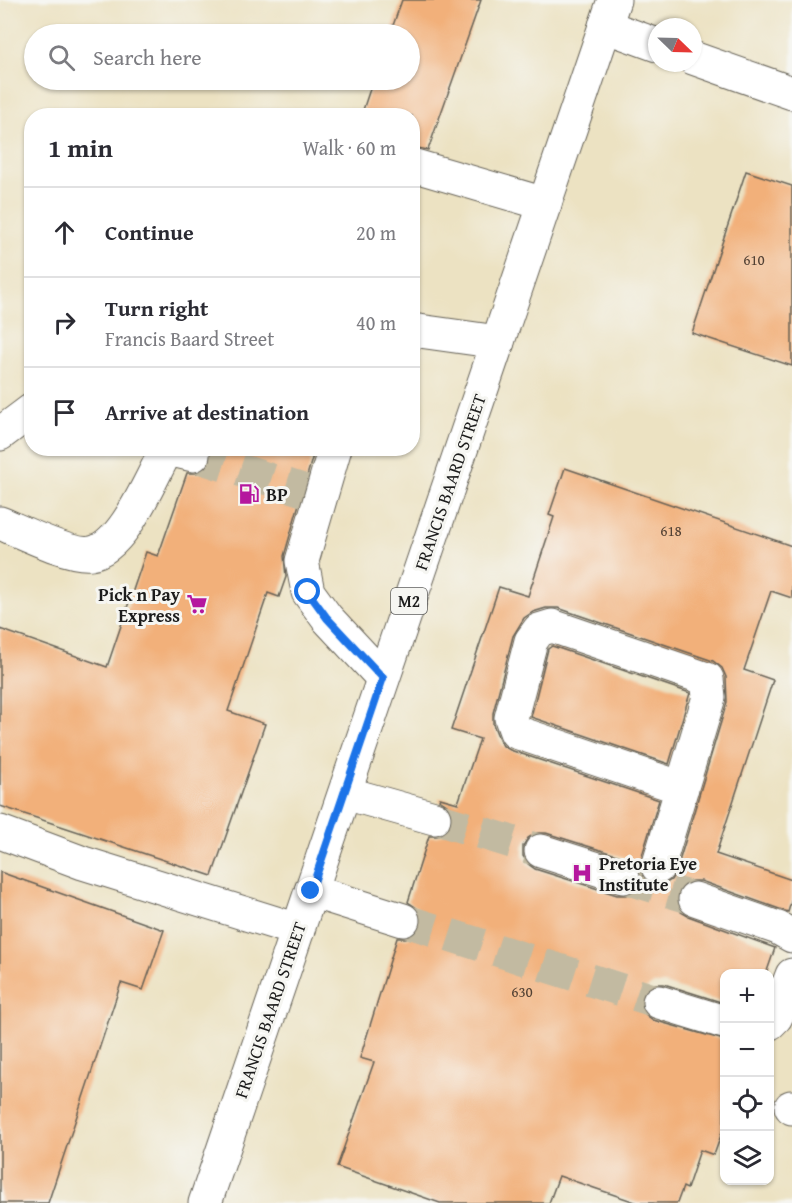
<!DOCTYPE html>
<html lang="en">
<head>
<meta charset="utf-8">
<style>
  :root { --surface:#fff; --page:#f2f2f3; --text:#2b2b33; --muted:#7c7c81; --line:#e1e1e2 }
  body { margin:0; font-family:"Gentium Book Plus",serif; background:var(--page); color:var(--text) }
  .controls { position:absolute; right:18px; bottom:18px; display:grid; overflow:hidden; border-radius:12px; box-shadow:0 2px 4px #0004 }
  .controls button { width:54px; height:54px; display:grid; place-items:center; padding:0; border:0; border-bottom:2px solid var(--line); background:var(--surface); color:var(--text); font:30px sans-serif }
  .compass { position:absolute; left:648px; top:18px; width:54px; height:54px; border-radius:50%; background:var(--surface); box-shadow:0 2px 4px #0004; rotate:113deg }
  .stop { position:absolute; width:18px; height:18px; margin:-14px; border:4px solid #1a73e8; border-radius:50%; background:#fff }
  .stop.end { background:#1a73e8; border-color:#fff; box-shadow:0 2px 6px #0008 }
  .list { margin:0; padding:0; list-style:none }
  h2 { display:flex; justify-content:space-between; align-items:center; height:78px; margin:0; padding:0 24px; font-size:26px }
  h2 small { font-size:20px; font-weight:400; color:var(--muted) }
  .list li { display:grid; grid-template-columns:39px 1fr auto; gap:18px; align-items:center; box-sizing:border-box; height:90px; padding:0 24px; border-top:2px solid var(--line) }
  .list b { display:block; font-size:22px; white-space:nowrap }
  .list p { margin:0; font-size:20px; white-space:nowrap; color:var(--muted) }
  .list em { font-size:20px; font-style:normal; color:var(--muted) }
  .icon { flex:none; width:33px; height:33px; fill:none; stroke:currentColor; stroke-width:2; stroke-linecap:round; stroke-linejoin:round }
  .map { position:relative; flex:none; width:792px; height:1203px; overflow:hidden }
  .search { position:absolute; background:var(--surface); box-shadow:0 2px 4px #0004; left:24px; top:24px; width:396px; height:66px; display:flex; align-items:center; gap:15px; box-sizing:border-box; padding:0 21px; border-radius:33px; color:var(--muted); font-size:22px }
  .panel { position:absolute; background:var(--surface); box-shadow:0 2px 4px #0004; left:24px; top:108px; width:396px; height:348px; border-radius:24px }
  .map>svg:first-child { display:block }
  .building { fill:#f2b07a; fill-rule:evenodd }
  .lines { fill:none; stroke-linecap:round; stroke-linejoin:round }
  .minor-tunnel { stroke:#c2baa1; stroke-width:33; stroke-dasharray:33 16; stroke-linecap:butt }
  .minor-casing { stroke:#656156; stroke-width:35 }
  .major-casing { stroke:#656156; stroke-width:35 }
  .minor { stroke:#fff; stroke-width:33 }
  .major { stroke:#fff; stroke-width:33 }
  .route { stroke:#1a73e8; stroke-width:8 }
  .labels { text-anchor:middle; dominant-baseline:central; stroke-width:6; stroke-linejoin:round; paint-order:stroke }
  .number-label { font-size:15px; fill:#524134 }
  .shield { fill:#f6f6f2; stroke:#5d5d5c; stroke-width:1.5 }
  .shield-label { font-size:16px; font-weight:bold; fill:#1c1c1c }
  .street-label { font-size:18px; fill:#1c1c1c; stroke:#f6f6f2 }
  .poi-label { font-size:18px; font-weight:bold; fill:#1c1c1c; stroke:#f6f6f2; text-anchor:start }
</style>
</head>
<body>
<div class="map">
<svg width="792" height="1203" viewBox="0 0 792 1203">
  <rect width="100%" height="100%" fill="#f6f6f2"/>
  <filter id="ink" filterUnits="userSpaceOnUse"><feTurbulence type="fractalNoise" baseFrequency=".0167" numOctaves="2"/><feDisplacementMap in="SourceGraphic" scale="12" xChannelSelector="R" yChannelSelector="G"/><feConvolveMatrix kernelMatrix="1 2 1 2 8 2 1 2 1" color-interpolation-filters="sRGB"/></filter>
  <filter id="wash" filterUnits="userSpaceOnUse"><feTurbulence type="fractalNoise" baseFrequency=".008" numOctaves="4" result="noise"/><feDisplacementMap in="SourceGraphic" scale="24" xChannelSelector="R" yChannelSelector="G"/><feGaussianBlur stdDeviation="1.35" result="paint"/><feColorMatrix in="noise" values="0 0 0 0 0 0 0 0 0 0 0 0 0 0 0 0 0 1.4 0 .05"/><feComposite in="paint" operator="in"/></filter>
  <g filter="url(#wash)">
    <rect width="100%" height="100%" fill="#ece2c2"/>
    <g id="blocks">
      <!-- building -->
      <g class="building">
        <path d="M402,0h79l-53,150 -16,-3v-31h-51l12,-36h37v-46h-20z"/>
        <path d="M746,171l46,15v180l-100,-33z"/>
        <path d="M210,448h105l-31,108 2,21 -7,20 -11,-4 -40,118 37,13 -53,152 -212,-70v-177l107,38 39,-115 12,4 29,-83h11l8,-5 5,-9z"/>
        <path d="M565,468l227,78v52l-21,-7 -27,79 29,10 -57,174 76,26v19l-4,13 -87,-31h-10l-9,4 -4,7 -1,11 4,9 7,4 87,32 -9,26h-42v29l-60,-19h-10l-8,5 -5,7v11l4,7 8,6 71,20v87l-10,28 -14,-5 -13,39 -4,-2 -6,16h-39l-79,-27 -10,27h-109l-103,-36 37,-105 -14,-4 37,-120h9l9,-4 6,-9v-10l-4,-7 -9,-6 21,-66h9l9,-4 5,-10v-9l-5,-8 -8,-5 1,-2 18,5 22,-64 -29,-9 48,-143 29,9 26,-79 -5,-2zM546,608h12l155,53 9,7 4,9 1,25 -51,170 -5,8 -8,5h-11l-7,-5 -4,-6v9l-6,8 -9,4h-9l-82,-26 -7,-5 -5,-8v-10l5,-8 8,-5h10l83,26 7,5 4,6v-8l19,-62 -149,-50 -7,-4 -4,-7 -6,-15v-11l20,-77 11,-18 9,-6z"/>
        <path d="M552,646l138,47 -21,71 -138,-47 17,-68z"/>
        <path d="M0,872l164,58 -21,60 -22,-7 -73,220h-48z"/>
      </g>
    </g>
  </g>
  <g filter="url(#ink)">
    <use href="#blocks" fill-opacity="0" stroke="#656156" stroke-width="1.5"/>
    <g class="lines">
      <!-- minor-tunnel -->
      <g class="minor-tunnel">
        <path d="M193,455l122,39"/>
        <path d="M434,818l107,33"/>
        <path d="M623,877l72,22"/>
        <path d="M403,920l256,82"/>
      </g>
      <!-- minor casing -->
      <g class="minor-casing">
        <g id="minor">
          <path d="M605,26l52,19"/>
          <path d="M693,58l99,35"/>
          <path d="M412,165l133,39"/>
          <path d="M412,330l86,12"/>
          <path d="M0,434l32,-24"/>
          <path d="M335,448l-33,113 6,31 19,26 56,60"/>
          <path d="M0,523c20,8 72,34 91,30 33,-5 60,-76 76,-104l26,6"/>
          <path d="M345,793l89,25"/>
          <path d="M0,832l83,31 215,67"/>
          <path d="M541,851l82,26"/>
          <path d="M658,867l51,-170 -2,-18 -155,-53 -13,4 -8,11 -20,77 5,14 166,56"/>
          <path d="M311,891l92,29"/>
          <path d="M695,899l83,29 14,8"/>
          <path d="M659,1002l65,20"/>
          <path d="M770,1023l6,-6 16,-42"/>
          <path d="M791,1107l1,1"/>
        </g>
      </g>
      <!-- major casing -->
      <g class="major-casing">
        <path id="major" d="M205,1203l409,-1203"/>
      </g>
      <!-- minor -->
      <use href="#minor" class="minor"/>
      <!-- major -->
      <use href="#major" class="major"/>
    </g>
  </g>
  <g class="lines" filter="url(#ink)">
    <!-- route -->
    <path class="route" d="M308,592l19,26 56,60 -72,213"/>
  </g>
  <!-- icons -->
  <defs>
    <g id="fuel-bare" transform="scale(1.62)"><path d="M-5.5-6h7V0h2V4h1.3V-2.5L3-4.5l.8-.8L6-3V5H2.5V1h-1V6h-7ZM-4.2-4.7v3.2H.2V-4.7Z" fill="#b5179e" stroke="#f6f6f2" stroke-width="2.5" paint-order="stroke"/></g>
    <g id="supermarket-bare" transform="scale(1.62)"><path d="M-6-5.5h2.5l.6 2H6L4.5 2H-2.5L-4.4-4H-6ZM-1.5 3.2a1.3 1.3 0 1 0 .1 0ZM3 3.2a1.3 1.3 0 1 0 .1 0Z" fill="#b5179e" stroke="#f6f6f2" stroke-width="2.5" paint-order="stroke"/></g>
    <g id="hospital-bare" transform="scale(1.62)"><path d="M-5-5h3v3.5h4V-5h3V5h-3V1.5h-4V5h-3Z" fill="#b5179e" stroke="#f6f6f2" stroke-width="2.5" paint-order="stroke"/></g>
  </defs>
  <g fill-rule="evenodd">
    <use href="#fuel-bare" x="249" y="494"/>
    <use href="#supermarket-bare" x="197" y="604"/>
    <use href="#hospital-bare" x="582" y="873"/>
  </g>
  <g class="labels">
    <!-- number labels -->
    <g class="number-label">
      <text x="754" y="259">610</text>
      <text x="671" y="530">618</text>
      <text x="522" y="991">630</text>
    </g>
    <!-- shield labels -->
    <rect class="shield" x="391" y="588" width="36" height="26" rx="4.5"/>
    <g class="shield-label">
      <text x="409" y="601">M2</text>
    </g>
    <!-- street labels -->
    <g class="street-label">
      <text transform="translate(450 482) rotate(-71)">FRANCIS BAARD STREET</text>
      <text transform="translate(270 1010) rotate(-71)">FRANCIS BAARD STREET</text>
    </g>
    <!-- poi labels -->
    <g class="poi-label">
      <text x="266" y="494">BP</text>
      <text x="180" y="594" text-anchor="end">Pick n Pay<tspan x="180" dy="21">Express</tspan></text>
      <text x="599" y="863">Pretoria Eye<tspan x="599" dy="21">Institute</tspan></text>
    </g>
  </g>
</svg>
<div class="controls">
<button>+</button>
<button>−</button>
<button><svg class="icon" aria-label="locate" viewBox="0 0 24 24"><circle cx="12" cy="12" r="6"/><path d="M12 2v4M12 18v4M2 12h4M18 12h4"/></svg></button>
<button><svg class="icon" aria-label="layers" viewBox="0 0 24 24"><path d="M12 4l9 5-9 5-9-5zM3 14l9 5 9-5"/></svg></button>
</div>
<svg class="compass" viewBox="-18 -18 36 36"><path d="M0-13l5 13h-10z" fill="#e53935"/><path d="M0 13l5-13h-10z" fill="#7c7c81"/></svg>
<div class="stop" style="left:308px;top:592px"></div>
<div class="stop end" style="left:311px;top:891px"></div>
<div class="search"><svg class="icon" aria-label="search" viewBox="0 0 24 24"><circle cx="10" cy="10" r="6"/><path d="M15 15l6 6"/></svg>Search here</div>
<section class="panel">
<h2>1 min<small>Walk · 60 m</small></h2>
<ul class="list">
<li><svg class="icon" aria-label="ahead" viewBox="0 0 24 24"><path d="M12 20V5M6 11l6-6 6 6"/></svg><div><b>Continue</b></div><em>20 m</em></li>
<li><svg class="icon" aria-label="right" viewBox="0 0 24 24"><path d="M7 20v-9h11M14 6l5 5-5 5"/></svg><div><b>Turn right</b><p>Francis Baard Street</p></div><em>40 m</em></li>
<li><svg class="icon" aria-label="arrive" viewBox="0 0 24 24"><path d="M6 21V4h12l-3 4 3 4H6"/></svg><div><b>Arrive at destination</b></div></li>
</ul>
</section>
</div>
</body>
</html>
